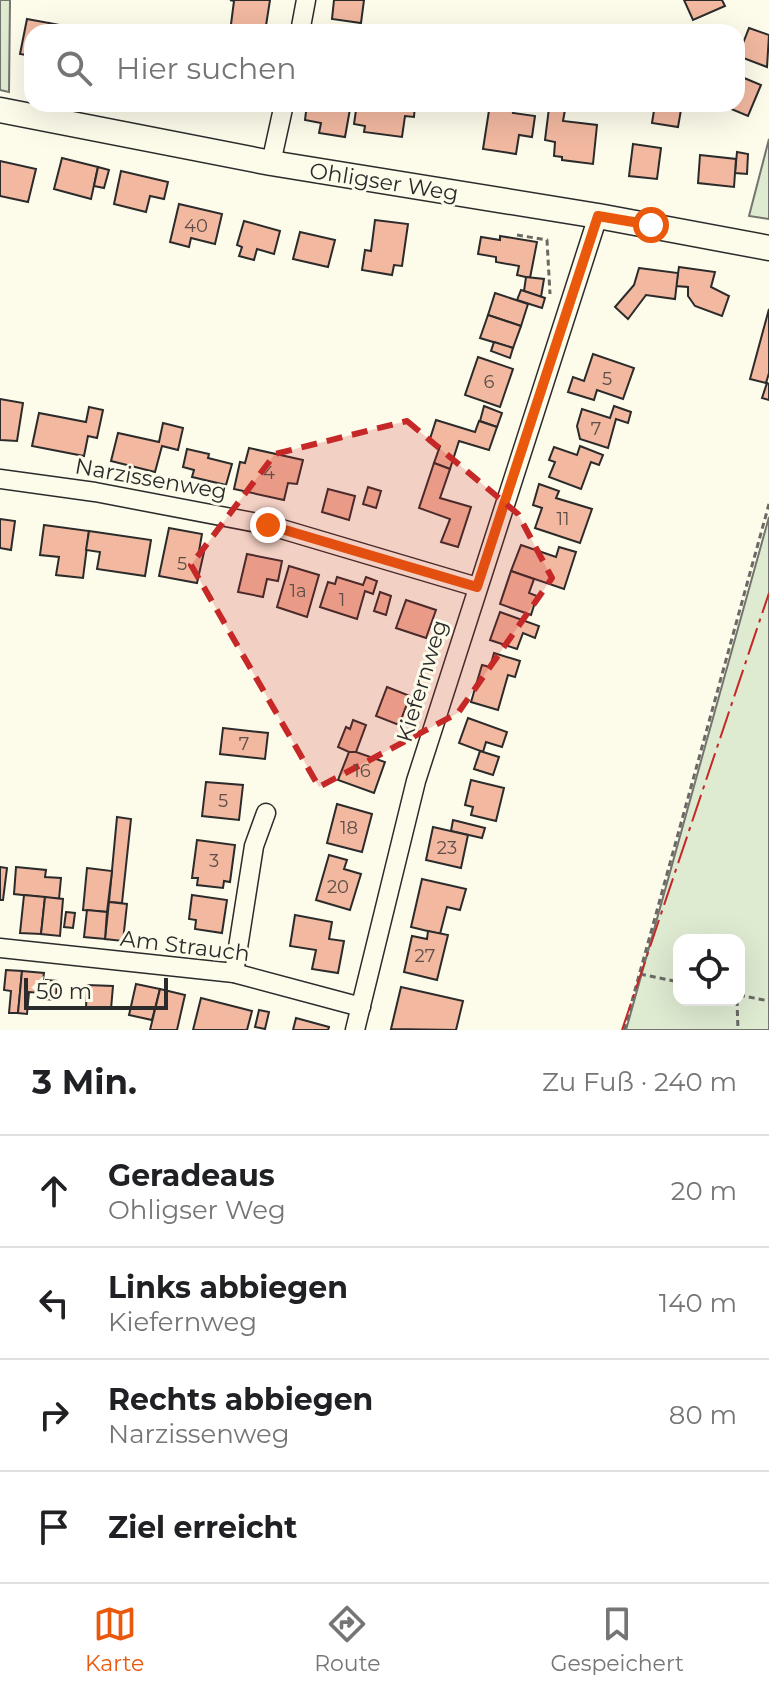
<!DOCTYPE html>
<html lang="de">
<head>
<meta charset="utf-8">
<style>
  :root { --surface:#fff; --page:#f6f6f6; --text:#202124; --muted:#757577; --line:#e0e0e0; --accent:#ea580c }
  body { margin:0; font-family:Montserrat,sans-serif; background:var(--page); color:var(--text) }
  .controls { position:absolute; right:24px; bottom:24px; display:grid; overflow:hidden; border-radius:16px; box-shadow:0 8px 32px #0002 }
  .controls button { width:72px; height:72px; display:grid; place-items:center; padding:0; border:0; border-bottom:2px solid var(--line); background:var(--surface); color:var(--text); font:40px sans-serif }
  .scale { position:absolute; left:24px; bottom:20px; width:144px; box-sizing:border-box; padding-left:8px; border:4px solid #2b2b2b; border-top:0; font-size:22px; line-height:28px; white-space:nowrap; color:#2b2b2b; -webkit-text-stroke:6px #fdfbea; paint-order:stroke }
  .stop { position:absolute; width:24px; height:24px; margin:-18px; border:6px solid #ea580c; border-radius:50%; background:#fff }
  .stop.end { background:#ea580c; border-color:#fff; box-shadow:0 2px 8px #0008 }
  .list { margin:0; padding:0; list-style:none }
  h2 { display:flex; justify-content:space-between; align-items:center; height:104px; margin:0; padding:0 32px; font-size:34px }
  h2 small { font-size:26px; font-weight:400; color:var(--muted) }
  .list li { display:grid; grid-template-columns:52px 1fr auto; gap:24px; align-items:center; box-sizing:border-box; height:112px; padding:0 32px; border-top:2px solid var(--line) }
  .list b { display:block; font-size:30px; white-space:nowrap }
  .list p { margin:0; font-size:26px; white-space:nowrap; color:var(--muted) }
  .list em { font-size:26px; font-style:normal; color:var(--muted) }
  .icon { flex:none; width:44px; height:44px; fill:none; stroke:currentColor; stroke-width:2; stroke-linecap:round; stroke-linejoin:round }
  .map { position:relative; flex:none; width:769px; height:1030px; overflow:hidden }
  .search { position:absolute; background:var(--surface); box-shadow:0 8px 32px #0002; left:24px; right:24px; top:24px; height:88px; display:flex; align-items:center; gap:20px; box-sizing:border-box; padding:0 28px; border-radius:24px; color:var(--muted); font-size:30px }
  .sheet { height:552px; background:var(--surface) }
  nav { display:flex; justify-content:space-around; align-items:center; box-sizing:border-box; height:112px; border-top:2px solid var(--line); background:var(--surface); font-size:22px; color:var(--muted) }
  nav a { display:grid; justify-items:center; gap:4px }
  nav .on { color:var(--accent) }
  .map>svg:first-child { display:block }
  .green { fill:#deebd1; stroke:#74746e; stroke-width:2; fill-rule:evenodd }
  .building { fill:#f2b8a0; stroke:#2b2b2b; stroke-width:2 }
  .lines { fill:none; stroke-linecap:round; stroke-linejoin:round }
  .street-casing { stroke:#2b2b2b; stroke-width:21 }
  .secondary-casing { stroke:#2b2b2b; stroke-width:27 }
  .path { stroke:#6a6964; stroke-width:3; stroke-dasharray:6 4; stroke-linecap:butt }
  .street { stroke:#fdfbea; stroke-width:18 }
  .secondary { stroke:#fdfbea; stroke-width:24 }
  .power { stroke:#c62828; stroke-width:2; stroke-dasharray:28 6 4 6; stroke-linecap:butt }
  .route { stroke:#ea580c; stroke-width:10 }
  .marked { fill:#c62828; fill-opacity:0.2; stroke:#c62828; stroke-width:6; stroke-dasharray:16 10; stroke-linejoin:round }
  .labels { text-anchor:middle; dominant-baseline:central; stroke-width:6; stroke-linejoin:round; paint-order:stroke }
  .number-label { font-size:18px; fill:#5d4e48 }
  .street-label { font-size:22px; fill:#2b2b2b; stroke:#fdfbea }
</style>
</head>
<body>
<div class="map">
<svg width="769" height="1030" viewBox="0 0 769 1030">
  <rect width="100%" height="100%" fill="#fdfbea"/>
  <!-- green -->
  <g class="green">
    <path d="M0,0h10l-1,92 -9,-2z"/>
    <path d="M769,139v80l-20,-3z"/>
    <path d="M769,517v513h-143zM739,940v60h-60v-60z"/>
  </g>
  <!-- building -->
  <g class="building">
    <path d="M230,0h40l-5,32h-35l4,-31z"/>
    <path d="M334,0h30l-3,23 -29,-4z"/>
    <path d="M684,0h38l3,6 -32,14z"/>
    <path d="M27,19l22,4 -2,9h-15v24l-12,-2z"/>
    <path d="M49,23l21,4 -1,5h-22z"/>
    <path d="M749,28l20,7 -2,32 -29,-11z"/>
    <path d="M737,75l24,10 -13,31 -24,-10 13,-2z"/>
    <path d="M307,104h50l-1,6 -6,-1 -5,28 -26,-4 2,-10 -16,-3z"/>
    <path d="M365,104h50l-1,13 -9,-1 -3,21 -38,-5 1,-6 -11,-2 2,-14 8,1z"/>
    <path d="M490,104h25l-2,9 22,3 -3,21 -13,-2 -3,19 -33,-5z"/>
    <path d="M655,104h27l-4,23 -26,-4z"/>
    <path d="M549,108l16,2 -2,11 34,4 -4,39 -31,-4v-3l-8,-1 1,-14 -10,-2z"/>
    <path d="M633,144l28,4 -4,31 -28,-3z"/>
    <path d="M737,152l11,2 -1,20 -12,-1z"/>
    <path d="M700,155l36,4 -2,28 -36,-4z"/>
    <path d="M62,158l36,9 -7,32 -37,-10z"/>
    <path d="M0,161l36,8 -8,33 -28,-6z"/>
    <path d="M98,167l11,3 -5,18 -10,-2z"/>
    <path d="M121,171l47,11 -4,17 -14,-3 -4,16 -32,-8z"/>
    <path d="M179,204l43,10 -7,30 -24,-6 -2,9 -19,-5z"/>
    <path d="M375,220l33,4 -6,42 -8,-1 -2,10 -30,-5 3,-20 6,1z"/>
    <path d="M244,221l36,10 -6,23 -17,-5 -3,11 -15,-4 3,-9 -5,-2z"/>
    <path d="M300,232l35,8 -7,27 -35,-8z"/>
    <path d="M500,236l37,6 -7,36 -13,-3 2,-9 -23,-4v-5l-18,-3 3,-17 19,3z"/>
    <path d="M679,267l36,5 -4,15 18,9 -7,20 -27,-10 -7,-10v-9l-12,-1z"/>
    <path d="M639,268l39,5 -3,26 -29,-4 -18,24 -13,-12 19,-22z"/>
    <path d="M526,277l18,2 -3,18 -17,-6z"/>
    <path d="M521,290l24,8 -3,10 -25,-8z"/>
    <path d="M495,293l33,11 -7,22 -33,-11z"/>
    <path d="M769,309v64l-3,10 -16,-4z"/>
    <path d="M488,315l33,11 -8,22 -33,-10z"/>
    <path d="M494,342l19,6 -3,10 -19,-7z"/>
    <path d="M593,354l41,14 -11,31 -26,-9 -3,10 -26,-8 5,-15 11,4z"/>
    <path d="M478,357l35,12 -13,38 -35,-12z"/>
    <path d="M767,383l2,1v16l-7,-2z"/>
    <path d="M0,399l23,4 -6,38 -17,-1z"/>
    <path d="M484,406l18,7 -5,14 -17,-6z"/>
    <path d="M614,406l17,6 -3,11 -12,-4 -8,29 -28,-9 -3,-13 5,-17 28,9z"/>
    <path d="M89,407l14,3 -6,28 -9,-2 -4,20 -52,-10 7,-33 47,9z"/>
    <path d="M436,420l39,12 4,-11 18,6 -8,23 -30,-9 -9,28 -16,-6 6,-17 -11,-4z"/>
    <path d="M163,423l20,5 -5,22 -16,-4 -7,26 -44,-11 7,-28 41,9z"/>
    <path d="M580,446l23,9 -4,10 -8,-3 -10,27 -32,-12 6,-15 -6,-2 5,-13 23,8z"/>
    <path d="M249,448l54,12 -6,24 -9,-1 -4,17 -50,-11 6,-27 5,1z"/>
    <path d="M187,449l22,5 -1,4 24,6 -6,21 -34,-8 2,-7 -11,-3z"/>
    <path d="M434,463l16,6 -10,29 31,9 -13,40 -17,-5 9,-23 -31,-11z"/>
    <path d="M539,484l20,7 -3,7 36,11 -12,34 -45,-15 7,-20 -9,-3z"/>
    <path d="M368,487l13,4 -5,17 -13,-4z"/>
    <path d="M328,489l27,7 -6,24 -27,-8z"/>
    <path d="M0,519l15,2 -4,29 -11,-2z"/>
    <path d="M44,525l45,6 -6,47 -27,-3 3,-18 -19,-2z"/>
    <path d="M169,528l33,6 -3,17 5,1 -7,31 -38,-7z"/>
    <path d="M89,531l62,9 -6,36 -48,-7 3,-17 -14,-2z"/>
    <path d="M521,545l35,12 3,-10 17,5 -12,37 -53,-18z"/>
    <path d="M247,554l35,7 -4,20 -11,-2 -4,18 -25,-5z"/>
    <path d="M289,566l30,9 -12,42 -30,-10z"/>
    <path d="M511,571l23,8 -5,14 8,3 -6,19 -31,-11z"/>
    <path d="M337,577l26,8 3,-8 11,4 -4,13 -8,-3 -8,28 -37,-12 8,-25 7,2z"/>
    <path d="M380,592l11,4 -5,19 -12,-4z"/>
    <path d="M406,600l30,10 -10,28 -30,-10z"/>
    <path d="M500,612l39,14 -4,12 -12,-5 -6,16 -27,-9z"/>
    <path d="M494,653l26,8 -5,16 -7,-2 -10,35 -27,-8 11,-37 8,2z"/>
    <path d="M387,687l23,9 -11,29 -23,-9z"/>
    <path d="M468,718l39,14 -5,15 -16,-5 -3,10 -24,-9z"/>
    <path d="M353,720l13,5 -10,27h-7l-11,-5 8,-20 4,2z"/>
    <path d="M223,728l45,5 -3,26 -45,-5z"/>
    <path d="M480,751l19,6 -6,18 -19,-6z"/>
    <path d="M349,752h7l29,10 -11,31 -36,-13z"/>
    <path d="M471,780l33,8 -8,33 -25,-6 2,-8 -8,-2z"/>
    <path d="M206,782l37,3 -4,35 -37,-4z"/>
    <path d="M337,804l35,10 -10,38 -35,-9z"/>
    <path d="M117,817l14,2 -9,84 -13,-1z"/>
    <path d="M453,820l32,8 -3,10 -31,-7z"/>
    <path d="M433,827l35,8 -7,33 -35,-8z"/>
    <path d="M197,840l38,5 -5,37 -6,-1 -1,7 -26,-3 1,-7h-6z"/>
    <path d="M329,855l18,5 -3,9 17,5 -11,36 -34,-10z"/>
    <path d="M0,867l7,1 -4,32h-3z"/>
    <path d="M16,867l30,3 -1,7 16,1 -2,21 -45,-5z"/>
    <path d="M87,868l25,3 -5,41 -24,-2z"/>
    <path d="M422,879l44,10 -6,21 -13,-3 -7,27 -29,-7z"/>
    <path d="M24,895l21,2 -4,37 -21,-1z"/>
    <path d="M192,895l35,5 -5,33 -27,-4 1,-9 -7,-1z"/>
    <path d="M45,897l18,2 -3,37 -19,-2z"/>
    <path d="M109,902l18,2 -4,37 -18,-2z"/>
    <path d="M87,910l20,2 -2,27 -21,-2z"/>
    <path d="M66,912l9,1 -2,15 -9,-1z"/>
    <path d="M295,915l37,7 -3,17 15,2 -6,32 -26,-4 4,-19 -26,-4z"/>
    <path d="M428,931l20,4 -11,45 -33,-8 8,-36 15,3z"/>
    <path d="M6,970l16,1 -4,42h-9l2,-22 -7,-1z"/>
    <path d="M22,971l22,2 -3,20 -12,-1 -2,22 -9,-1z"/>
    <path d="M46,980l11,1 -1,19 -11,-1 1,-6h-5l2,-10 3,1z"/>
    <path d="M136,984l24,5 -8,31 -23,-5z"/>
    <path d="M87,985l26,1 -2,23 -25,-1z"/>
    <path d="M401,987l62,14 -7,29 -65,-1z"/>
    <path d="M160,989l25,6 -8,35h-27z"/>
    <path d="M201,998l51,13 -5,19h-54z"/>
    <path d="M259,1010l10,2 -4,17 -10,-2z"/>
    <path d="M296,1018l33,9 -1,3h-35z"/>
  </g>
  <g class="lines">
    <!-- street casing -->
    <g class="street-casing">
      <g id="street">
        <path d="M300,32l6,-32"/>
        <path d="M271,163l13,-59"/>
        <path d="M0,479l95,13 173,33 209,62"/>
        <path d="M0,948l234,25 127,34"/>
        <path d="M234,973l20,-127 12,-33"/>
        <path d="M355,1030l61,-249 182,-565"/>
      </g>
    </g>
    <!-- secondary casing -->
    <g class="secondary-casing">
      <path id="secondary" d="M0,110l271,53 327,53 171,32"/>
    </g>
    <!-- path -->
    <g class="path">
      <path d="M517,235l30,5 3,54"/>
      <path d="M640,974l39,8"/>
      <path d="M739,995l30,6"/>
      <path d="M737,1000l1,30"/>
      <path d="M624,1030l145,-526"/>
    </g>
    <!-- street -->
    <use href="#street" class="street"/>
    <!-- secondary -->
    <use href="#secondary" class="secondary"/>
    <!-- power -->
    <path class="power" d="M622,1030l147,-437"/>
  </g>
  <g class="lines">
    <!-- route -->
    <path class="route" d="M268,525l209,62 121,-371 53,9"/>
  </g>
  <!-- marked area -->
  <path class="marked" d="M407,421l111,93 34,64 -94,135 -139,74 -128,-222 84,-111z"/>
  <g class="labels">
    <!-- number labels -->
    <g class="number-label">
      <text x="196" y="226">40</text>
      <text x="607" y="379">5</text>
      <text x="489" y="382">6</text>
      <text x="596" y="429">7</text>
      <text x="269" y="473">4</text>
      <text x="563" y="519">11</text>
      <text x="182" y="564">5</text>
      <text x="298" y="591">1a</text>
      <text x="342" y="600">1</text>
      <text x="244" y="744">7</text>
      <text x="362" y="771">16</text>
      <text x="223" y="801">5</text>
      <text x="349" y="828">18</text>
      <text x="447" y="848">23</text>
      <text x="214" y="861">3</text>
      <text x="338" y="887">20</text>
      <text x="425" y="956">27</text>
    </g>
    <!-- street labels -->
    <g class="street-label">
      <text transform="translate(384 182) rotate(9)">Ohligser Weg</text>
      <text transform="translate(151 479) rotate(10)">Narzissenweg</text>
      <text transform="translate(422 681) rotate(-73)">Kiefernweg</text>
      <text transform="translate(185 946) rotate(7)">Am Strauch</text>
    </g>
  </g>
</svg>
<div class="controls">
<button><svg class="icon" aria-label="locate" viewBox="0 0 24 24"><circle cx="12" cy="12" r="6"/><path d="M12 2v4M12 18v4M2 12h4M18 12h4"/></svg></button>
</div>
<div class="scale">50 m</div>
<div class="stop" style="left:651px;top:225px"></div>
<div class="stop end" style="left:268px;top:525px"></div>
<div class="search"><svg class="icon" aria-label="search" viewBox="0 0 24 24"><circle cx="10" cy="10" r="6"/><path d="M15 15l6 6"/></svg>Hier suchen</div>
</div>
<section class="sheet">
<h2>3 Min.<small>Zu Fuß · 240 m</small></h2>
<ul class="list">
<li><svg class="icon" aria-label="ahead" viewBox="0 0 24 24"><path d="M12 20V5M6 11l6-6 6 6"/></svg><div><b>Geradeaus</b><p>Ohligser Weg</p></div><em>20 m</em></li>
<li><svg class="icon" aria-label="left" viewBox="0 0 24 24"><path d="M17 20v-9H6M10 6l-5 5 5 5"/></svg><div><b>Links abbiegen</b><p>Kiefernweg</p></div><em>140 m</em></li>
<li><svg class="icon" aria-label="right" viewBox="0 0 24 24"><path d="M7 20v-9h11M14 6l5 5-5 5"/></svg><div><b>Rechts abbiegen</b><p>Narzissenweg</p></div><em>80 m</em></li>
<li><svg class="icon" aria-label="arrive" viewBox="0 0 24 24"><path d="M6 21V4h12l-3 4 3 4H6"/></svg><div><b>Ziel erreicht</b></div></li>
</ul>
</section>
<nav>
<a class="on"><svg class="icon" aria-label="map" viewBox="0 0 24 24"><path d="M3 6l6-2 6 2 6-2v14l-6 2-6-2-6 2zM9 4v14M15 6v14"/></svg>Karte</a>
<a><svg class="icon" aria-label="directions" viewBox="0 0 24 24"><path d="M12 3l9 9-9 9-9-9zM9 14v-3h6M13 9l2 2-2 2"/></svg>Route</a>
<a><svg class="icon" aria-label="saved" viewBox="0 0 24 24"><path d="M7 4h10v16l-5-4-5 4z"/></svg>Gespeichert</a>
</nav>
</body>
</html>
